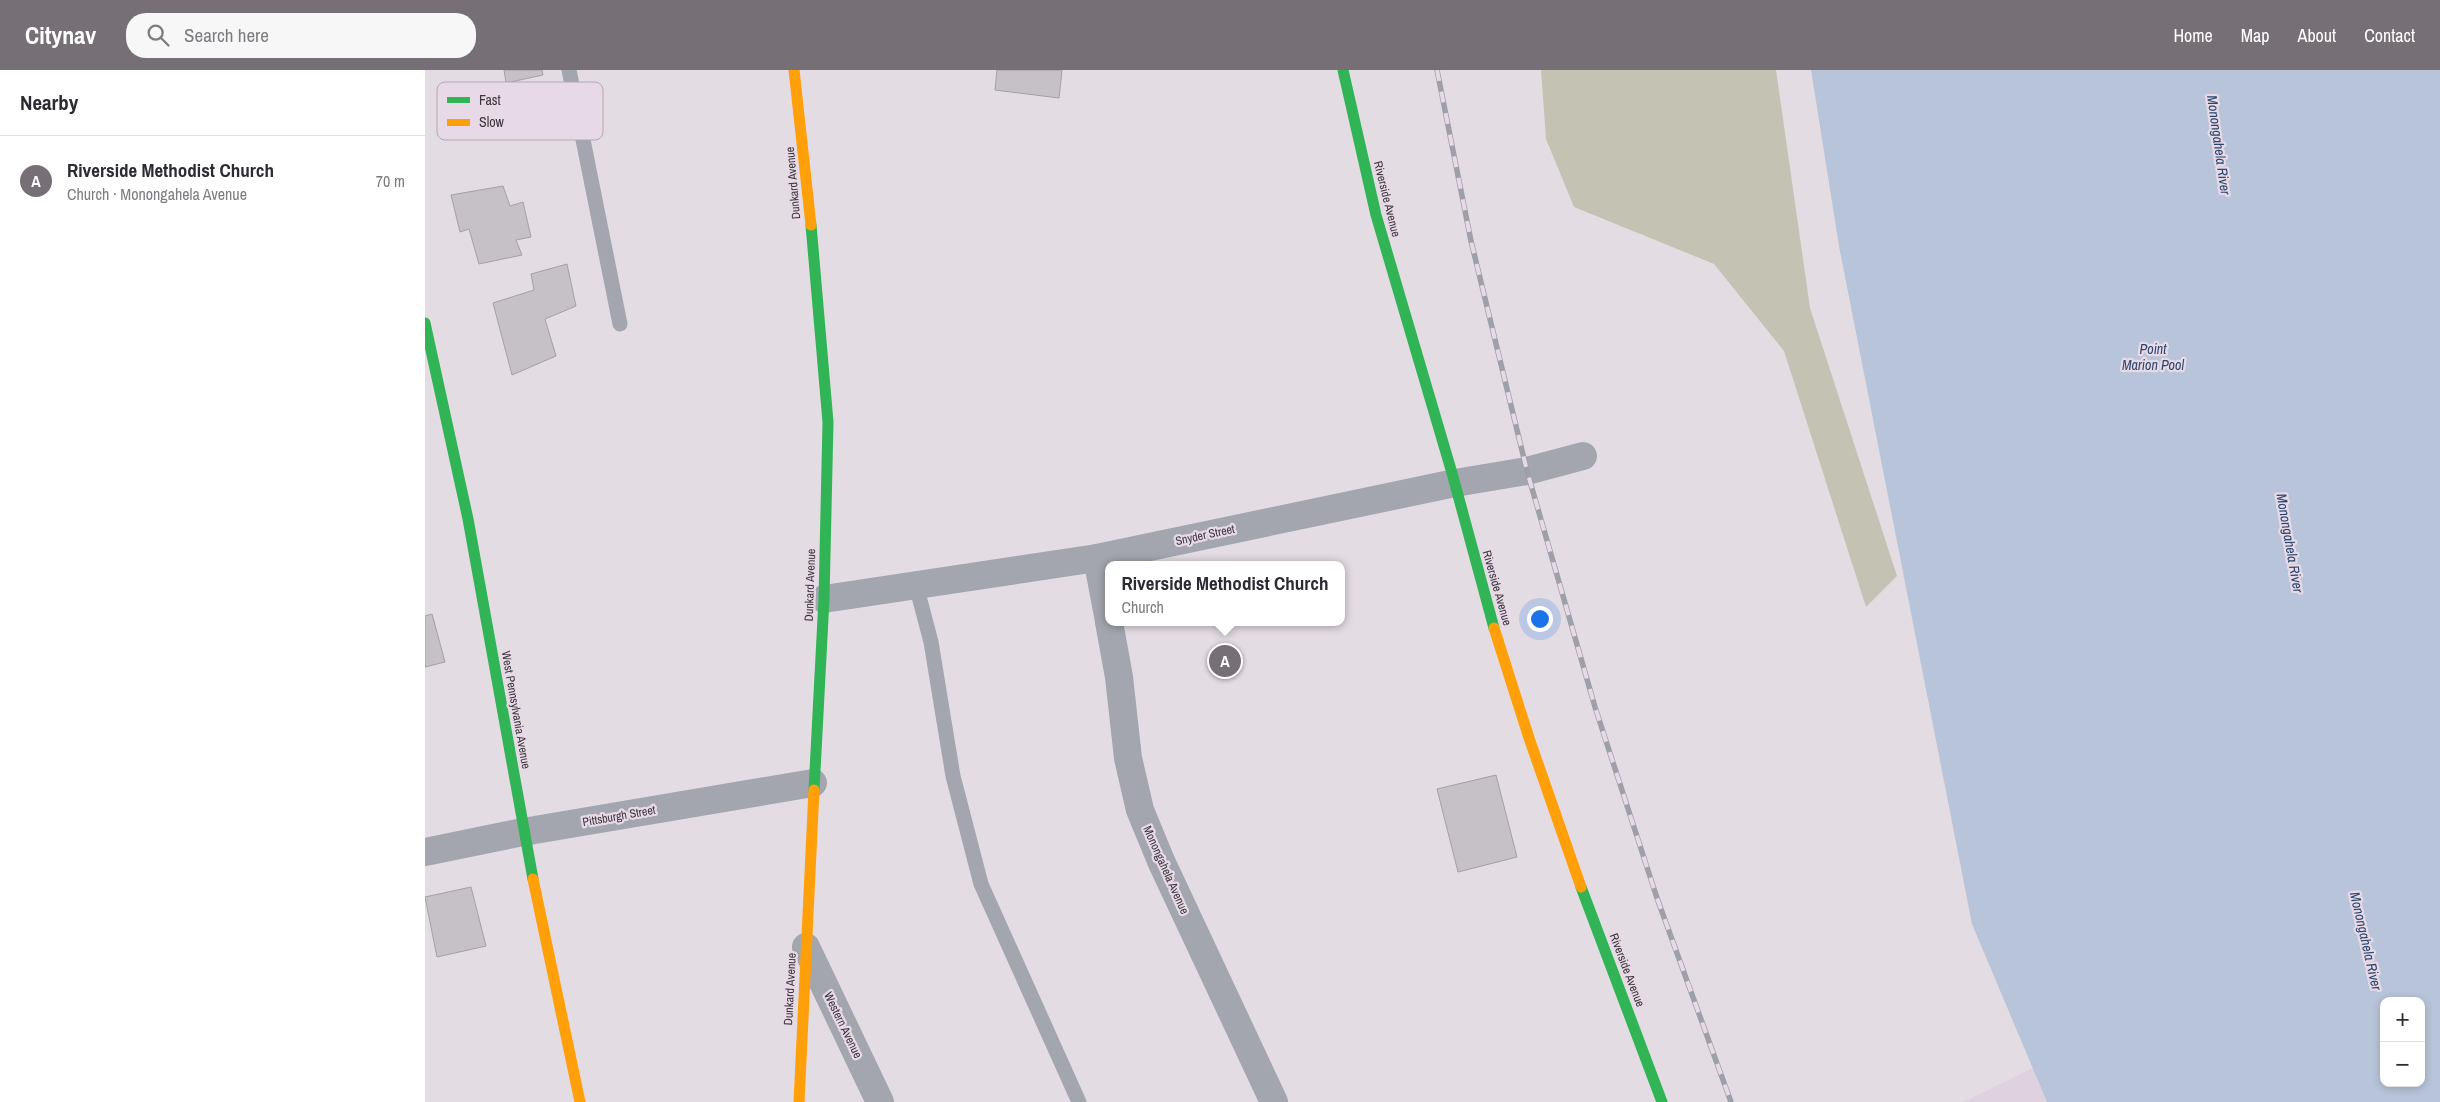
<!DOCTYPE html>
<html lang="en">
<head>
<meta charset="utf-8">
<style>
  :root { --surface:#fff; --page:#f7f7f7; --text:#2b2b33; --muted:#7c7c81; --line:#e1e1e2; --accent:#767076 }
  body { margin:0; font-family:"Archivo Narrow",sans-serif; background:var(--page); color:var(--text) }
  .controls { position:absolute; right:15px; bottom:15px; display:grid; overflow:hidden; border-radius:10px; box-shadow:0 2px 8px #0003 }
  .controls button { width:45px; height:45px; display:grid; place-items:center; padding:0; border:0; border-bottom:1px solid var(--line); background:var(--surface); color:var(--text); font:25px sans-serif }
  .you { position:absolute; left:1114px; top:548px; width:18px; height:18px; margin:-12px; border:4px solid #fff; border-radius:50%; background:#1a73e8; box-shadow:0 0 0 8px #1a73e833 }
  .badge { display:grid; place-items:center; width:32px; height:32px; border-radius:50%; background:var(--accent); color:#fff; font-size:16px; font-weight:700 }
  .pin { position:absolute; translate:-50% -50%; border:2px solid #fff; box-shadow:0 1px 5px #0006 }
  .popup { position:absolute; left:680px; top:491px; width:240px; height:65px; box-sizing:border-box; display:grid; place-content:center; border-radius:10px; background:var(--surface); filter:drop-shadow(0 1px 4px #0005); font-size:16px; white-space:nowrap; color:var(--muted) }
  .popup b { font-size:19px; color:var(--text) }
  .popup::after { content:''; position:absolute; left:50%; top:100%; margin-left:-10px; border:10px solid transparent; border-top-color:var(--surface) }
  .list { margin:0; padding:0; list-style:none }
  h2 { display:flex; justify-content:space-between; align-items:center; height:65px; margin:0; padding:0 20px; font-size:21px }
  h2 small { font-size:16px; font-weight:400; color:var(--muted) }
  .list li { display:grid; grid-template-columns:32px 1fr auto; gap:15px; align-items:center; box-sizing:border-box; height:90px; padding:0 20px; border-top:1px solid var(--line) }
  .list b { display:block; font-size:19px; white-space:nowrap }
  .list p { margin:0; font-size:16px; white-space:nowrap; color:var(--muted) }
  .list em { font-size:16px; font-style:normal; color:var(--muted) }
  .icon { flex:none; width:28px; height:28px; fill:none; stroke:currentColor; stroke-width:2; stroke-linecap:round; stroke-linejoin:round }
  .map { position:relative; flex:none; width:2015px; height:1032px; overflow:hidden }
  header { display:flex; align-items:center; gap:30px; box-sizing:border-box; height:70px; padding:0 25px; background:var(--accent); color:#fff }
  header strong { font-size:24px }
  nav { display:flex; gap:28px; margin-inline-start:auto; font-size:18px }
  .search { width:350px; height:45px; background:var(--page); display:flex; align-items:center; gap:12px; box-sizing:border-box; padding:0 18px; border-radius:20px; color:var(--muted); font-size:19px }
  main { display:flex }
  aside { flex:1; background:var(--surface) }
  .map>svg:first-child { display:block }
  .built { fill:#e0d1de }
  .forest { fill:#c4c2b3 }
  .water { fill:#b8c4d9; fill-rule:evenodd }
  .building { fill:#c6c0c7; stroke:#a5a0a5 }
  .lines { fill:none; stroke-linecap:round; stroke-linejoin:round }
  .lane { stroke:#a3a6ae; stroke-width:15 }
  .street { stroke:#a3a6ae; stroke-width:28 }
  .fast { stroke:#30b455; stroke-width:11 }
  .slow { stroke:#ff9f0a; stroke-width:11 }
  .rail-casing { stroke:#9fa0a7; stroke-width:5.5 }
  .rail { stroke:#e7d9e6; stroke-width:4; stroke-dasharray:11; stroke-linecap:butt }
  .labels { text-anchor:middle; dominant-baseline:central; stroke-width:4.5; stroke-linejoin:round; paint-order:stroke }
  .street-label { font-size:12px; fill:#3b363b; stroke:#e7d9e6 }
  .water-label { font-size:14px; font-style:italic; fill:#29466d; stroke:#e7d9e6 }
  .key { fill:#e7d9e6; stroke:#b3a8b3; stroke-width:1 }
  .key-label { font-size:14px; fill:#3b363b }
</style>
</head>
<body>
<header>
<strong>Citynav</strong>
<div class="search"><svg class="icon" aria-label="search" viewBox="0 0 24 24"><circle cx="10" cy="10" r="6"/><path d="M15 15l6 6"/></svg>Search here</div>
<nav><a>Home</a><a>Map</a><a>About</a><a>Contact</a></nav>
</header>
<main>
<aside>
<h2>Nearby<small></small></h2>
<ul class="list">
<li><span class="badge">A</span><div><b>Riverside Methodist Church</b><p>Church · Monongahela Avenue</p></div><em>70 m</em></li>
</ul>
</aside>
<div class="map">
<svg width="2015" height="1032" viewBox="0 0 2015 1032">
  <rect width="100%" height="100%" fill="#e4dce3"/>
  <!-- built -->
  <path class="built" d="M1608,998l14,34h-84z"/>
  <!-- forest -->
  <path class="forest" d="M1116,0h235l34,238 87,268 -31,31 -82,-256 -70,-87 -140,-57 -28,-68z"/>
  <!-- water -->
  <path class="water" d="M1386,0h629v1032h-393l-75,-178 -133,-678zM1959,931h37v82h-37z"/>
  <!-- building -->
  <g class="building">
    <path d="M79,0h38l1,5 -37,8z"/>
    <path d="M572,0h65l-3,28 -64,-8z"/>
    <path d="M78,116l7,20 13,-4 8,35 -15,3 6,15 -43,9 -10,-35 -9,3 -9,-37z"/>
    <path d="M142,194l9,42 -31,13 11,37 -44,19 -19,-72 41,-13 -3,-16z"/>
    <path d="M7,544l13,48 -20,5v-51z"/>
    <path d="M1071,705l21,82 -59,15 -21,-83z"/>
    <path d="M46,817l15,59 -49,11 -12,-60z"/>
  </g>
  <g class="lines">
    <!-- lane -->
    <g class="lane">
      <path d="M144,0l51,254"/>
      <path d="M491,515l15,57 22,134 28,108 98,218"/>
    </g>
    <!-- street -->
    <g class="street">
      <path d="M672,488l12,63"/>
      <path d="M399,529l273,-41 358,-75 72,-12 56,-15"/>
      <path d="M684,552l10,55 9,81 12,52 21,51 113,241"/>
      <path d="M0,782l98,-20 290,-49"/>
      <path d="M381,877l74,155"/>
    </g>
    <!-- fast -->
    <g class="fast">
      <path d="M918,0l33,145 76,258 42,155"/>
      <path d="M386,155l17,197 -4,177 -10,191"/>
      <path d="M0,253l43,196 65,360"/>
      <path d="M1156,817l81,215"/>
    </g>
    <!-- slow -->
    <g class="slow">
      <path d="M369,0l17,155"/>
      <path d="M1069,558l35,110 52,149"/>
      <path d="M108,809l47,223"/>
      <path d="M374,1032l15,-312"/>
    </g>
    <!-- rail casing -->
    <g class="rail-casing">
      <path id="rail" d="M1012,0l34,171 56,230 68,236 62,191 74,204"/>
    </g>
    <!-- rail -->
    <use href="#rail" class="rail"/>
  </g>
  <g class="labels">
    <!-- street labels -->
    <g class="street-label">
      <text transform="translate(368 113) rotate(-95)">Dunkard Avenue</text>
      <text transform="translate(962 129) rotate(76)">Riverside Avenue</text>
      <text transform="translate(780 465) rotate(-12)">Snyder Street</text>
      <text transform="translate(385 515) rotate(-88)">Dunkard Avenue</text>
      <text transform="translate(1072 518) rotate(74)">Riverside Avenue</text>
      <text transform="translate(91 640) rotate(80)">West Pennsylvania Avenue</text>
      <text transform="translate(194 746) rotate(-10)">Pittsburgh Street</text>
      <text transform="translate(741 800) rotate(66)">Monongahela Avenue</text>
      <text transform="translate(1202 900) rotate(69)">Riverside Avenue</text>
      <text transform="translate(365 919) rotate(-87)">Dunkard Avenue</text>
      <text transform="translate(418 955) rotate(64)">Western Avenue</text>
    </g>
    <!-- water labels -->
    <g class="water-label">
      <text transform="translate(1794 75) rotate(82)">Monongahela River</text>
      <text x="1728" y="279">Point<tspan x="1728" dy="16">Marion Pool</tspan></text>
      <text transform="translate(1865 473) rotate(80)">Monongahela River</text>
      <text transform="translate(1941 871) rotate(77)">Monongahela River</text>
    </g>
  </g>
  <!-- legend -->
  <rect x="12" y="12" width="166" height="58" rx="8" class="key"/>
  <rect x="22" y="27" width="23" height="6" fill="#30b455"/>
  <rect x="22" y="49" width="23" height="7" fill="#ff9f0a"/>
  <g class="key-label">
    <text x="54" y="35">Fast</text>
    <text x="54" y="57">Slow</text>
  </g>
</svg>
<div class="controls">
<button>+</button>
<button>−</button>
</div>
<div class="you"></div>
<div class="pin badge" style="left:800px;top:591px">A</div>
<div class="popup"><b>Riverside Methodist Church</b>Church</div>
</div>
</main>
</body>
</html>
